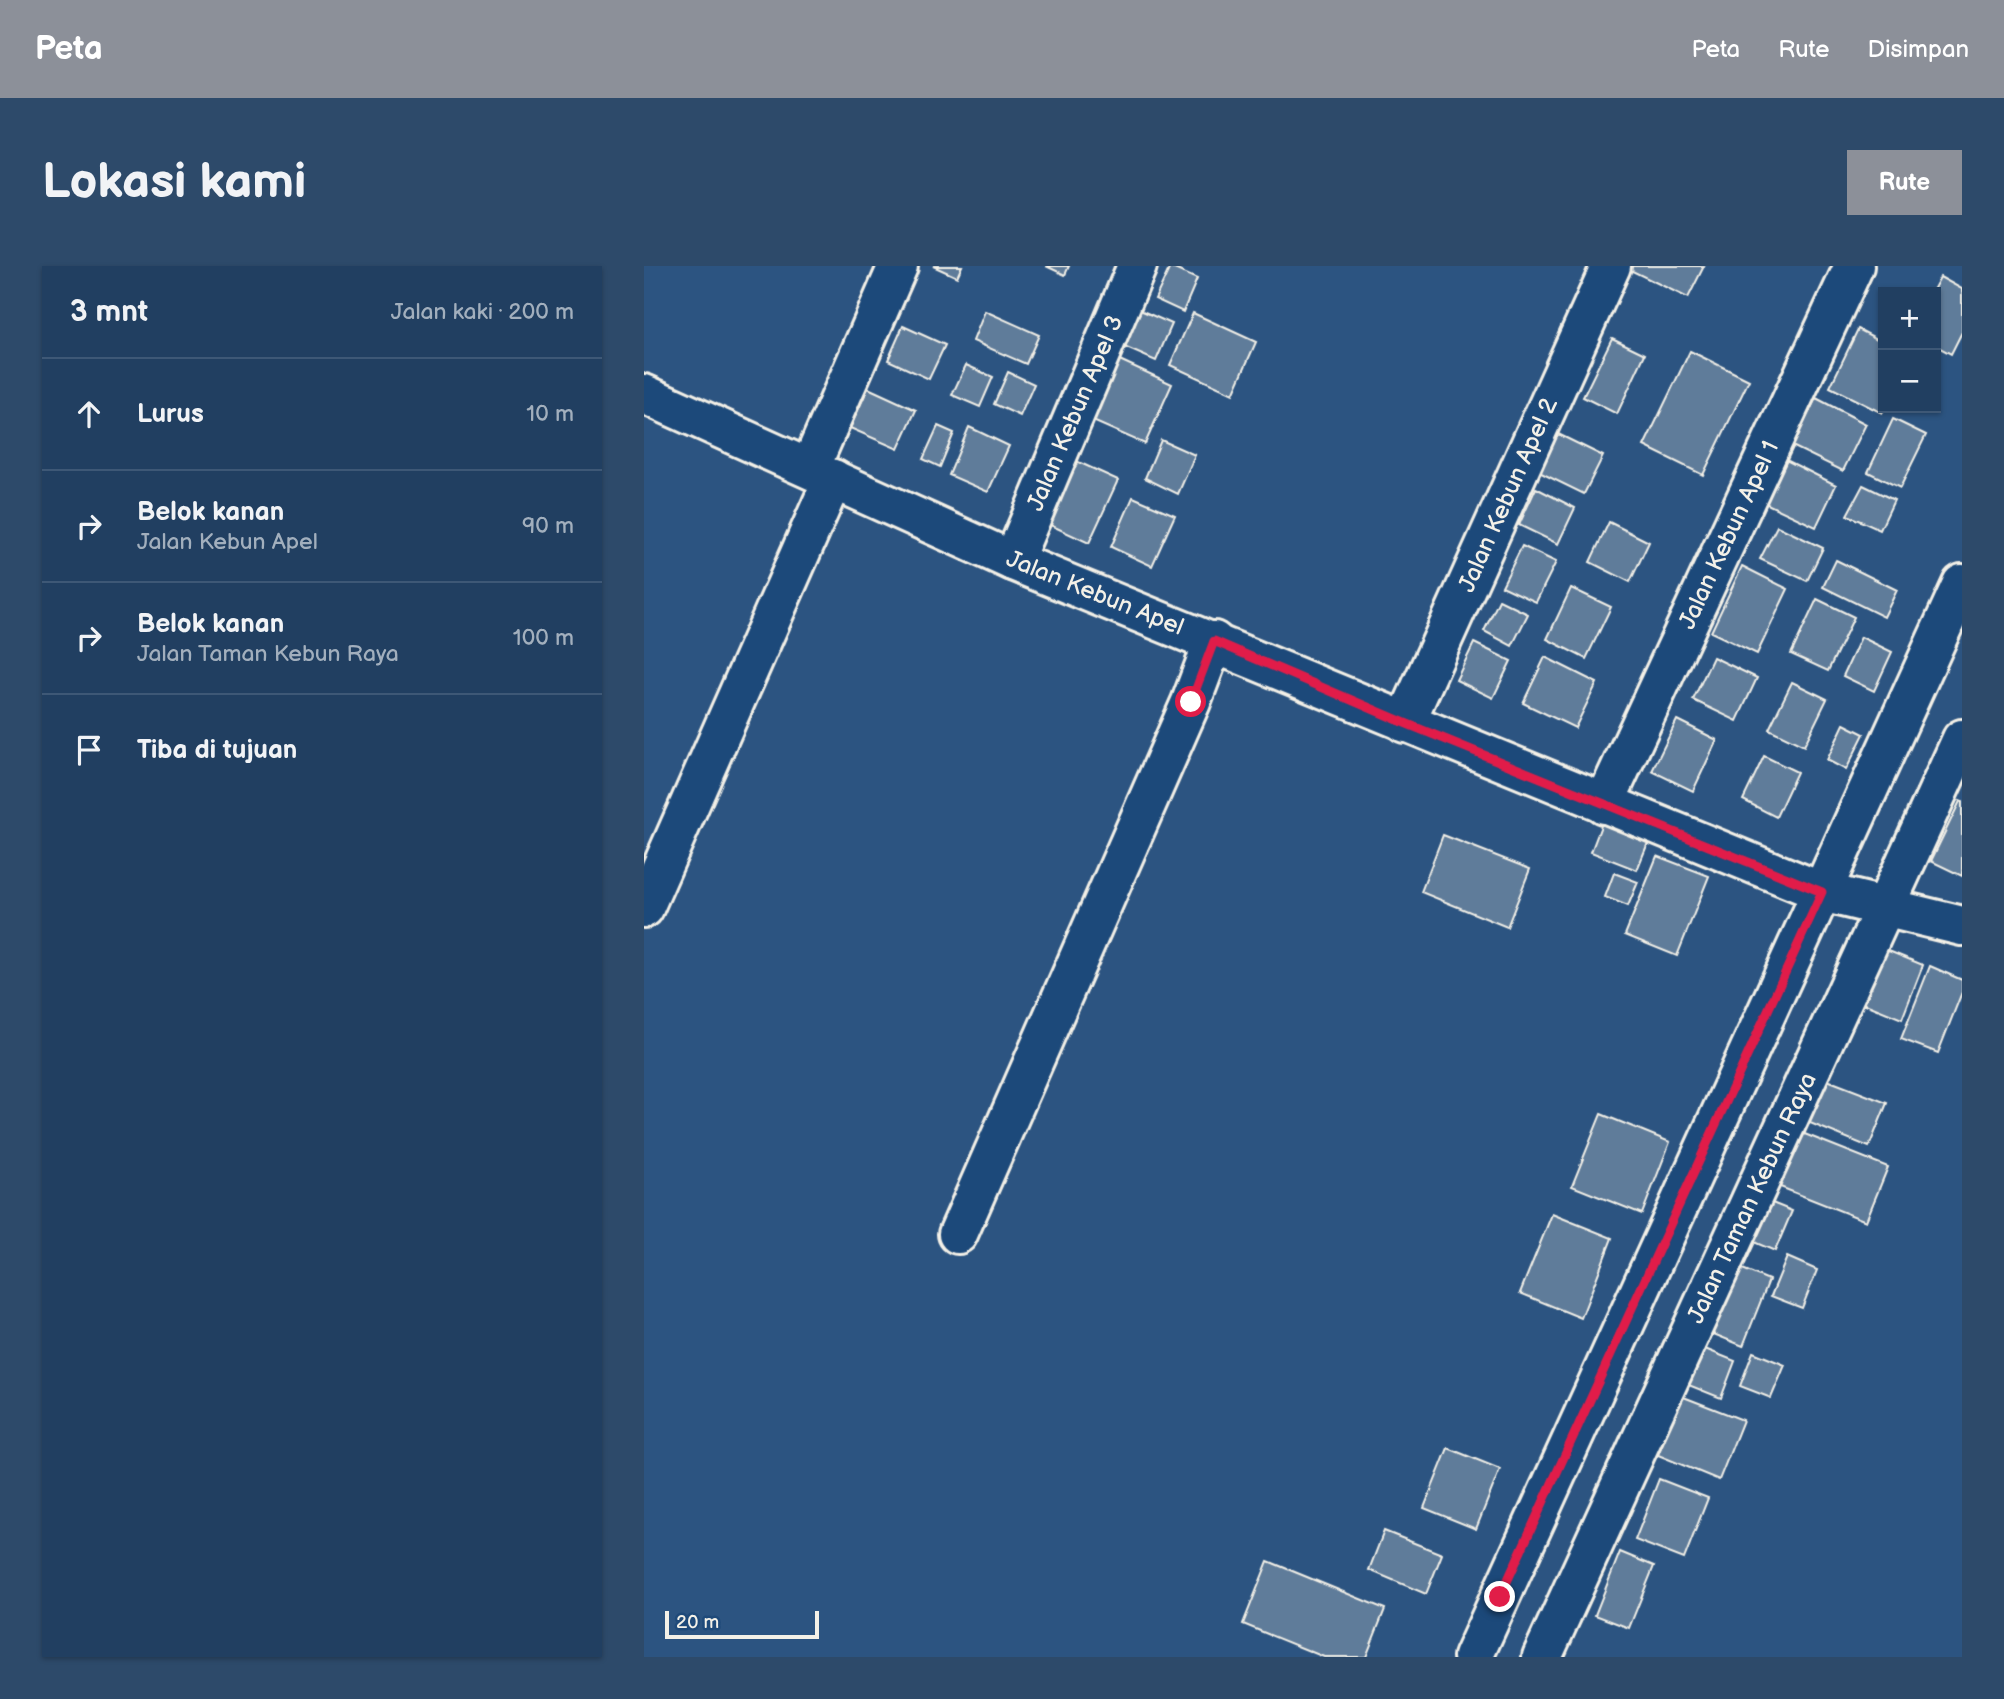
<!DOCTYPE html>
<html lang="id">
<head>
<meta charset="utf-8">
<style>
  :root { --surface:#213f61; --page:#2d4a6a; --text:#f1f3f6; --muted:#a2afbd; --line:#3e5876; --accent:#8c9099 }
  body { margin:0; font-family:"Balsamiq Sans",sans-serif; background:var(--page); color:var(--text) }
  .controls { position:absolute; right:21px; top:21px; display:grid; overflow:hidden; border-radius:0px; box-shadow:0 2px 5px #0004 }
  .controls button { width:63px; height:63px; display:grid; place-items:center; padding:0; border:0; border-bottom:2px solid var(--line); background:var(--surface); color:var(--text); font:35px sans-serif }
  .scale { position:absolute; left:21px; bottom:18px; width:154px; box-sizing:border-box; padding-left:7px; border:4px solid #f4f1e8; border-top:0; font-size:19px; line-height:24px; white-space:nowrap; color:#f4f1e8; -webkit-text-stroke:5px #1f4a7a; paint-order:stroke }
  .stop { position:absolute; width:21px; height:21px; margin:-16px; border:5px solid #e11d48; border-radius:50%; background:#fff }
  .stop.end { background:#e11d48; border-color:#fff; box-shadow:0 2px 7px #0008 }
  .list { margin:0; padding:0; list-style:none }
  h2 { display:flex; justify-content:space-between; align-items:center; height:91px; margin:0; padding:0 28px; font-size:30px }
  h2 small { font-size:23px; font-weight:400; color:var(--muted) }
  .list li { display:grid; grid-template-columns:46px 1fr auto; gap:21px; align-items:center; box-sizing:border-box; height:112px; padding:0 28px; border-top:2px solid var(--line) }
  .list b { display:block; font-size:26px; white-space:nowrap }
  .list p { margin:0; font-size:23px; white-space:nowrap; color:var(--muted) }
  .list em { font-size:23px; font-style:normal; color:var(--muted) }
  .icon { flex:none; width:38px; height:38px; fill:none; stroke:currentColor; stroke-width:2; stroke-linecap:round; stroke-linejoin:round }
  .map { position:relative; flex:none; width:1318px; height:1391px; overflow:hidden; border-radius:0px }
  header { display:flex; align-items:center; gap:42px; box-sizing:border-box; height:98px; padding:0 35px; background:var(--accent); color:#fff }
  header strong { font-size:33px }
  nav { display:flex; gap:38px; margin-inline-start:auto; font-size:24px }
  .intro { display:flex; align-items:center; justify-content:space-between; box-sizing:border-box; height:168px; padding:0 42px }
  h1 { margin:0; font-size:49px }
  .button { padding:18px 32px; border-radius:0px; background:var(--accent); color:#fff; font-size:24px; font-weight:700 }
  main { display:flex; gap:42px; padding:0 42px }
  aside { flex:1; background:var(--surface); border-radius:0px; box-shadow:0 2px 5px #0004 }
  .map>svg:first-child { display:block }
  .building { fill:#5e7b9a; stroke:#f4f1e8; stroke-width:2 }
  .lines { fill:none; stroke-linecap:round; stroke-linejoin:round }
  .minor-casing { stroke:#f4f1e8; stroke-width:44 }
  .minor { stroke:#1f4a7a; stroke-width:38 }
  .route { stroke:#e11d48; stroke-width:9 }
  .labels { text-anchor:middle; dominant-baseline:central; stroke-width:5; stroke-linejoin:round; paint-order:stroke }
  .street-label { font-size:24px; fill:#f4f1e8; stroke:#1f4a7a }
</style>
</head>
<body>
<header>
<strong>Peta</strong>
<nav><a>Peta</a><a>Rute</a><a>Disimpan</a></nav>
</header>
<div class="intro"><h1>Lokasi kami</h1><a class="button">Rute</a></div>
<main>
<aside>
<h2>3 mnt<small>Jalan kaki · 200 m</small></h2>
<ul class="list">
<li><svg class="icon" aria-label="ahead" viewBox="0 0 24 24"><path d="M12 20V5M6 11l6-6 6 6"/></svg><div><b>Lurus</b></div><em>10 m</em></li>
<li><svg class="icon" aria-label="right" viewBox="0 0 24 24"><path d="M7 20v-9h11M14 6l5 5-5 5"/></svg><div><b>Belok kanan</b><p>Jalan Kebun Apel</p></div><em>90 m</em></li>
<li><svg class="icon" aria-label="right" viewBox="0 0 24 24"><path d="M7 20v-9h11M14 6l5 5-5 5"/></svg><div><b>Belok kanan</b><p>Jalan Taman Kebun Raya</p></div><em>100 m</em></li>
<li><svg class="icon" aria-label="arrive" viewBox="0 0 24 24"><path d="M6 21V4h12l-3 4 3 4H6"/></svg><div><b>Tiba di tujuan</b></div></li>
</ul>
</aside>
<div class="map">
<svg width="1318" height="1391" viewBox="0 0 1318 1391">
  <rect width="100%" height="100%" fill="#2c5481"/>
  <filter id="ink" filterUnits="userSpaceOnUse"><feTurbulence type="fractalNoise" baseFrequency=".0143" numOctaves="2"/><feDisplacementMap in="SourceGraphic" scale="14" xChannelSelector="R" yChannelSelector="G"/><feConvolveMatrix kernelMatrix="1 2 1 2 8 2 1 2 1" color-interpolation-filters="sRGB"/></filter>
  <g filter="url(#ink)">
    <!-- building -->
    <g class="building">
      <path d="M289,0h29l-5,11z"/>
      <path d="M402,0h23l-4,9z"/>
      <path d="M985,0h75l-16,32 -60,-29z"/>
      <path d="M526,1l27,12 -14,33 -28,-13z"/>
      <path d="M1296,11l22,12v43l-11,22 -15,-8v-54h-4z"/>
      <path d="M487,40l41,18 -16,37 -41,-18z"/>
      <path d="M341,45l54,24 -13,29 -53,-23z"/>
      <path d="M549,47l63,29 -23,52 -63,-29z"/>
      <path d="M259,60l42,19 -16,34 -41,-19z"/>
      <path d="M1214,63l25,13 2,66 -3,5 -52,-26z"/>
      <path d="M968,72l33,16 -28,60 -34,-17z"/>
      <path d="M1046,85l59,29 -46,95 -59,-29z"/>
      <path d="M469,91l59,27 -27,60 -59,-26z"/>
      <path d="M322,99l27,12 -13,30 -28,-12z"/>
      <path d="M364,106l26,12 -14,32 -26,-12z"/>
      <path d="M224,122l48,22 -18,39 -48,-21z"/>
      <path d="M1172,132l50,26 -23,47 -51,-25z"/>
      <path d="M1249,153l33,16 -26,53 -32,-16z"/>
      <path d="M294,160l16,7 -14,34 -17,-8z"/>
      <path d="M325,161l40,19 -21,46 -39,-17z"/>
      <path d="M912,167l47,23 -19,38 -47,-23z"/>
      <path d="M517,174l34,15 -17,39 -33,-16z"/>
      <path d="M1140,193l52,26 -20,42 -53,-25z"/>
      <path d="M432,195l42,19 -29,63 -41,-19z"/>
      <path d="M1219,219l31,15 -14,30 -33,-15z"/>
      <path d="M892,222l39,20 -17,36 -39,-19z"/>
      <path d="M489,231l42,18 -23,51 -41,-19z"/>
      <path d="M965,256l40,20 -19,40 -40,-20z"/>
      <path d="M1133,260l46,22 -16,33 -47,-22z"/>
      <path d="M878,280l34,16 -20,40 -34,-16z"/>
      <path d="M1192,294l61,30 -13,27 -61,-30z"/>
      <path d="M1098,300l46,23 -31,65 -46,-22z"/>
      <path d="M927,322l40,19 -25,52 -39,-20z"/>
      <path d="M1173,333l37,18 -26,54 -37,-17z"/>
      <path d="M855,334l29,14 -16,32 -28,-15z"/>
      <path d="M1217,371l31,15 -18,39 -31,-15z"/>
      <path d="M830,377l37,18 -18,37 -37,-18z"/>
      <path d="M901,391l52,26 -22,45 -52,-25z"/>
      <path d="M1069,391l44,21 -20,43 -44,-21z"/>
      <path d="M1148,416l35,17 -23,47 -35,-17z"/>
      <path d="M1033,454l40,20 -24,51 -41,-20z"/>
      <path d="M1200,458l20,10 -18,36 -19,-10z"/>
      <path d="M1120,490l33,16 -21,45 -33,-17z"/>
      <path d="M1316,535l2,1v74l-31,-15z"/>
      <path d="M961,549l47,18 -15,37 -46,-18z"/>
      <path d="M799,569l87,34 -23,58 -86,-35z"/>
      <path d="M1013,590l52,20 -32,80 -52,-21z"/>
      <path d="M970,607l24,9 -10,24 -23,-9z"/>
      <path d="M1230,679l49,20 -21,54 -49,-20z"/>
      <path d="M1286,700l32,14v12l-24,61 -37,-14z"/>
      <path d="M1178,812l65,25 -18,44 -64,-26z"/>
      <path d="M957,848l69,28 -28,72 -70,-28z"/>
      <path d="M1153,865l91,36 -22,54 -91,-36z"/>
      <path d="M1113,931l35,14 -17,40 -33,-14z"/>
      <path d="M908,948l60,24 -31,80 -61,-25z"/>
      <path d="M1143,991l30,13 -15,38 -31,-12z"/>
      <path d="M1084,997l41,17 -26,66 -42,-17z"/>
      <path d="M1046,1077l45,18 -14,37 -45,-18z"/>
      <path d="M1109,1086l32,13 -14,33 -31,-12z"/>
      <path d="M1037,1130l62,24 -24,60 -61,-25z"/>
      <path d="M804,1182l52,21 -24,60 -52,-21z"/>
      <path d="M1015,1213l49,19 -24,61 -49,-19z"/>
      <path d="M740,1265l58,23 -16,40 -57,-24z"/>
      <path d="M976,1286l34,14 -25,62 -34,-13z"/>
      <path d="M624,1295l117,48 -19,48h-42l-81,-33z"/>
    </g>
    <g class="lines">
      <!-- minor casing -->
      <g class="minor-casing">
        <g id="minor">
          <path d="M0,128l369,167 809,331 140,34"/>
          <path d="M166,202l88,-202"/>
          <path d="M369,295l124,-295"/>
          <path d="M761,457l206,-457"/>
          <path d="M960,538l250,-538"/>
          <path d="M0,642l189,-429"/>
          <path d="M314,968l233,-532 23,-61"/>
          <path d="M829,1391l489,-1073"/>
          <path d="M898,1391l420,-918"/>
        </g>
      </g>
      <!-- minor -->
      <use href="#minor" class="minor"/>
    </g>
  </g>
  <g class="lines" filter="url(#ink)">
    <!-- route -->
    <path class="route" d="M547,436l23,-61 191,82 417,169 -322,705"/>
  </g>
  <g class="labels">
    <!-- street labels -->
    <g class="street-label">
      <text transform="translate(431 147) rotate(-67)">Jalan Kebun Apel 3</text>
      <text transform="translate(864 229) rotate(-66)">Jalan Kebun Apel 2</text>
      <text transform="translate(1085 269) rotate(-65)">Jalan Kebun Apel 1</text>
      <text transform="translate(451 327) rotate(22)">Jalan Kebun Apel</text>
      <text transform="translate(1108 932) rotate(-65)">Jalan Taman Kebun Raya</text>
    </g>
  </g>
</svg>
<div class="controls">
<button>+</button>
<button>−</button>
</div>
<div class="scale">20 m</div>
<div class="stop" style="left:547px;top:436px"></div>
<div class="stop end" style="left:856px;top:1331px"></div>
</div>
</main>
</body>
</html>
